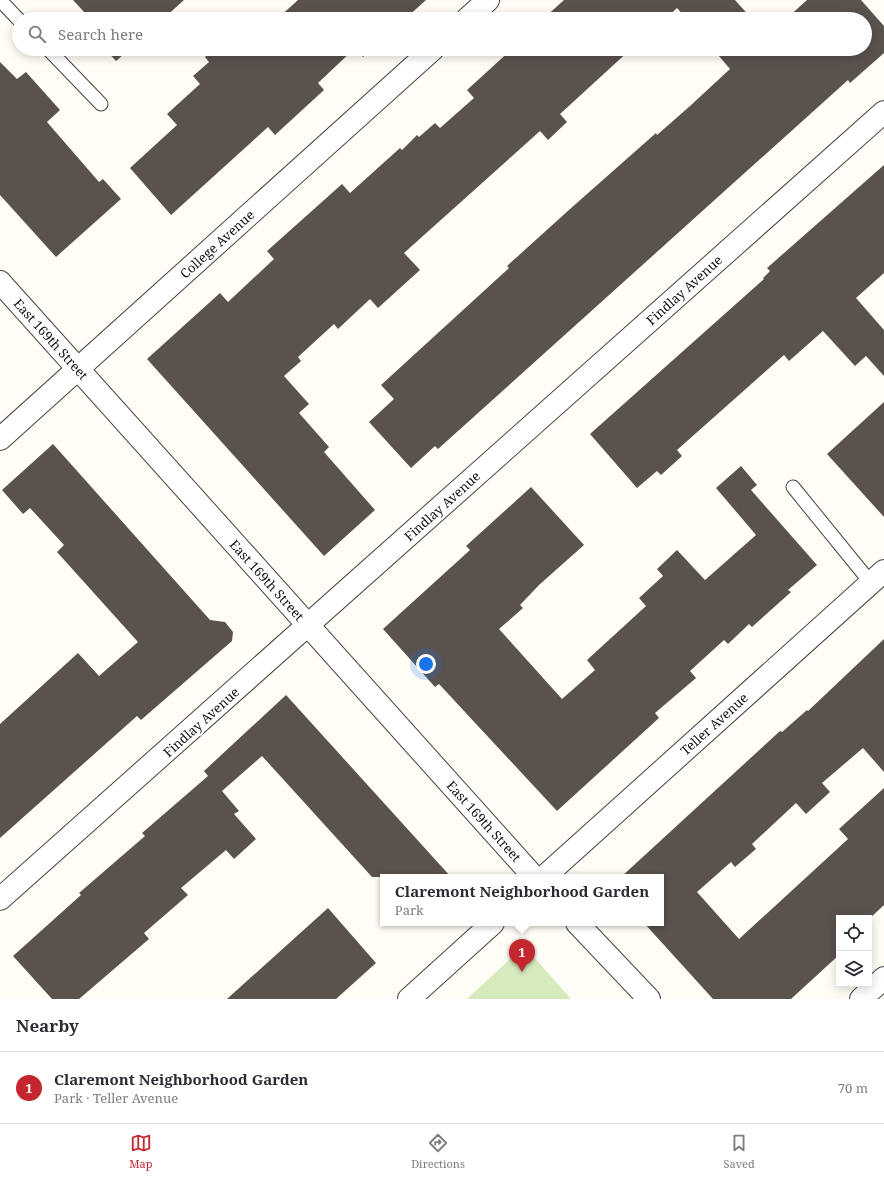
<!DOCTYPE html>
<html lang="en">
<head>
<meta charset="utf-8">
<style>
  :root { --surface:#fff; --page:#f7f7f7; --text:#2b2b33; --muted:#7c7c81; --line:#e1e1e2; --accent:#c4262e }
  body { margin:0; font-family:"Noto Serif",serif; background:var(--page); color:var(--text) }
  .controls { position:absolute; right:12px; bottom:12px; display:grid; overflow:hidden; border-radius:0px; box-shadow:0 2px 10px #0003 }
  .controls button { width:36px; height:36px; display:grid; place-items:center; padding:0; border:0; border-bottom:1px solid var(--line); background:var(--surface); color:var(--text); font:20px sans-serif }
  .you { position:absolute; left:426px; top:664px; width:14px; height:14px; margin:-10px; border:3px solid #fff; border-radius:50%; background:#1a73e8; box-shadow:0 0 0 6px #1a73e833 }
  .badge { display:grid; place-items:center; width:26px; height:26px; border-radius:50%; background:var(--accent); color:#fff; font-size:13px; font-weight:700 }
  .pin { position:absolute; translate:-50% -33px; filter:drop-shadow(0 1px 2px #0008) }
  .pin::after { content:''; position:absolute; top:21px; width:14px; height:12px; background:inherit; clip-path:polygon(0 0,100% 0,50% 100%) }
  .popup { position:absolute; left:380px; top:874px; width:284px; height:52px; box-sizing:border-box; display:grid; place-content:center; border-radius:0px; background:var(--surface); filter:drop-shadow(0 1px 3px #0005); font-size:13px; white-space:nowrap; color:var(--muted) }
  .popup b { font-size:15px; color:var(--text) }
  .popup::after { content:''; position:absolute; left:50%; top:100%; margin-left:-8px; border:8px solid transparent; border-top-color:var(--surface) }
  .list { margin:0; padding:0; list-style:none }
  h2 { display:flex; justify-content:space-between; align-items:center; height:52px; margin:0; padding:0 16px; font-size:17px }
  h2 small { font-size:13px; font-weight:400; color:var(--muted) }
  .list li { display:grid; grid-template-columns:26px 1fr auto; gap:12px; align-items:center; box-sizing:border-box; height:72px; padding:0 16px; border-top:1px solid var(--line) }
  .list b { display:block; font-size:15px; white-space:nowrap }
  .list p { margin:0; font-size:13px; white-space:nowrap; color:var(--muted) }
  .list em { font-size:13px; font-style:normal; color:var(--muted) }
  .icon { flex:none; width:22px; height:22px; fill:none; stroke:currentColor; stroke-width:2; stroke-linecap:round; stroke-linejoin:round }
  .map { position:relative; flex:none; width:884px; height:999px; overflow:hidden }
  .search { position:absolute; background:var(--surface); box-shadow:0 2px 10px #0003; left:12px; right:12px; top:12px; height:44px; display:flex; align-items:center; gap:10px; box-sizing:border-box; padding:0 14px; border-radius:22px; color:var(--muted); font-size:15px }
  .sheet { height:124px; background:var(--surface) }
  nav { display:flex; justify-content:space-around; align-items:center; box-sizing:border-box; height:56px; border-top:1px solid var(--line); background:var(--surface); font-size:11px; color:var(--muted) }
  nav a { display:grid; justify-items:center; gap:2px }
  nav .on { color:var(--accent) }
  .map>svg:first-child { display:block }
  .green { fill:#d5ebbd }
  .building { fill:#5a524d }
  .lines { fill:none; stroke-linecap:round; stroke-linejoin:round }
  .service-casing { stroke:#444; stroke-width:15 }
  .minor-casing { stroke:#444; stroke-width:24 }
  .service { stroke:#fff; stroke-width:13 }
  .minor { stroke:#fff; stroke-width:22 }
  .labels { text-anchor:middle; dominant-baseline:central; stroke-width:4; stroke-linejoin:round; paint-order:stroke }
  .street-label { font-size:13px; fill:#111; stroke:#fff }
</style>
</head>
<body>
<div class="map">
<svg width="884" height="999" viewBox="0 0 884 999">
  <rect width="100%" height="100%" fill="#fffdf5"/>
  <!-- green -->
  <path class="green" d="M524,946l47,53h-104z"/>
  <!-- building -->
  <g class="building">
    <path d="M73,0h111l-21,19h-84l6,-6z"/>
    <path d="M298,0h128l-21,19h-128z"/>
    <path d="M564,0h171l17,19h-65l-10,-11 -12,11h-122z"/>
    <path d="M807,0h54l23,26v27l-34,30 -2,-3 -410,369 -3,-3 -24,22 -42,-46 25,-23 -13,-14 128,-117 -2,-2 63,-57 86,-76 1,2 33,-29 40,-37 -17,-20h152v-30h-79z"/>
    <path d="M105,49h25l-14,12z"/>
    <path d="M214,49h140l-36,34 6,7 -49,45 -7,-8 -97,88 -41,-47 47,-43 -10,-11 33,-30 -7,-8 16,-14 -4,-5z"/>
    <path d="M356,49h16l-9,8z"/>
    <path d="M512,49h119l-71,65 7,8 -19,18 -8,-9 -136,122 16,17 -42,38 -8,-9 -32,30 -4,-5 -36,33 3,4 -17,15 25,28 -10,9 30,34 -5,5 51,58 -51,46 -177,-197 73,-66 8,9 46,-43 -7,-8 75,-67 8,9 50,-45 2,2 15,-15 2,2 16,-14 5,5 34,-30 -7,-8z"/>
    <path d="M0,62l17,17 9,-7 34,38 -13,12 52,60 4,-3 18,20 -65,58 -56,-62z"/>
    <path d="M884,165v108l-28,25 28,32v46l-18,-20 -11,10 -32,-35 -34,30 -5,-6 -107,95 5,6 -21,19 -4,-4 -20,17 -47,-54 174,-155 -1,-1 7,-7 -3,-3z"/>
    <path d="M884,402v115l-57,-63z"/>
    <path d="M53,444l157,176 15,2 8,10 -1,9 -91,79 -4,-4 -137,122v-114l78,-71 21,23 39,-34 -81,-90 7,-7 -34,-37 -7,6 -21,-24z"/>
    <path d="M741,466l16,19 -6,5 66,75 -29,25 3,2 -39,35 -3,-3 -21,20 -4,-4 -34,31 6,7 -41,35 4,5 -102,93 -118,-127 -4,3 -52,-58 87,-79 -4,-4 65,-59 53,58 -45,40 -19,20 3,3 -24,21 63,70 33,-29 -8,-10 59,-54 -7,-8 24,-22 -6,-7 20,-19 28,30 51,-45 -40,-47z"/>
    <path d="M884,639v133l-21,-24 -41,35 8,9 -24,22 -10,-11 -44,41 4,5 -21,18 -4,-5 -34,30 42,47 109,-100 -9,-10 45,-41v117l-15,14 -30,-1v37l-48,44h-78l-69,-76h17v-46h-40l159,-146 2,1 25,-22 1,1z"/>
    <path d="M286,695l165,182h-79l-110,-121 -40,35 17,20 -5,3 22,25 -22,20 -8,-9 -45,38 7,7 -44,38 5,6 -70,60h-27l-39,-43 68,-61 -2,-2 66,-57 -3,-3 66,-57 -4,-5z"/>
    <path d="M328,908l48,55 -40,36h-109z"/>
  </g>
  <g class="lines">
    <!-- service casing -->
    <g class="service-casing">
      <g id="service">
        <path d="M0,0l19,20"/>
        <path d="M48,49l53,55"/>
        <path d="M793,487l78,96"/>
      </g>
    </g>
    <!-- minor casing -->
    <g class="minor-casing">
      <g id="minor">
        <path d="M467,19l21,-19"/>
        <path d="M0,282l534,595"/>
        <path d="M0,439l433,-390"/>
        <path d="M544,877l340,-306"/>
        <path d="M0,899l884,-787"/>
        <path d="M577,923l72,76"/>
        <path d="M409,999l84,-76"/>
        <path d="M861,999l23,-21"/>
      </g>
    </g>
    <!-- service -->
    <use href="#service" class="service"/>
    <!-- minor -->
    <use href="#minor" class="minor"/>
  </g>
  <g class="labels">
    <!-- street labels -->
    <g class="street-label">
      <text transform="translate(217 244) rotate(-42)">College Avenue</text>
      <text transform="translate(684 290) rotate(-42)">Findlay Avenue</text>
      <text transform="translate(51 339) rotate(48)">East 169th Street</text>
      <text transform="translate(442 506) rotate(-42)">Findlay Avenue</text>
      <text transform="translate(267 580) rotate(48)">East 169th Street</text>
      <text transform="translate(201 722) rotate(-42)">Findlay Avenue</text>
      <text transform="translate(714 724) rotate(-42)">Teller Avenue</text>
      <text transform="translate(484 821) rotate(48)">East 169th Street</text>
    </g>
  </g>
</svg>
<div class="controls">
<button><svg class="icon" aria-label="locate" viewBox="0 0 24 24"><circle cx="12" cy="12" r="6"/><path d="M12 2v4M12 18v4M2 12h4M18 12h4"/></svg></button>
<button><svg class="icon" aria-label="layers" viewBox="0 0 24 24"><path d="M12 4l9 5-9 5-9-5zM3 14l9 5 9-5"/></svg></button>
</div>
<div class="you"></div>
<div class="pin badge" style="left:522px;top:972px">1</div>
<div class="popup"><b>Claremont Neighborhood Garden</b>Park</div>
<div class="search"><svg class="icon" aria-label="search" viewBox="0 0 24 24"><circle cx="10" cy="10" r="6"/><path d="M15 15l6 6"/></svg>Search here</div>
</div>
<section class="sheet">
<h2>Nearby<small></small></h2>
<ul class="list">
<li><span class="badge">1</span><div><b>Claremont Neighborhood Garden</b><p>Park · Teller Avenue</p></div><em>70 m</em></li>
</ul>
</section>
<nav>
<a class="on"><svg class="icon" aria-label="map" viewBox="0 0 24 24"><path d="M3 6l6-2 6 2 6-2v14l-6 2-6-2-6 2zM9 4v14M15 6v14"/></svg>Map</a>
<a><svg class="icon" aria-label="directions" viewBox="0 0 24 24"><path d="M12 3l9 9-9 9-9-9zM9 14v-3h6M13 9l2 2-2 2"/></svg>Directions</a>
<a><svg class="icon" aria-label="saved" viewBox="0 0 24 24"><path d="M7 4h10v16l-5-4-5 4z"/></svg>Saved</a>
</nav>
</body>
</html>
